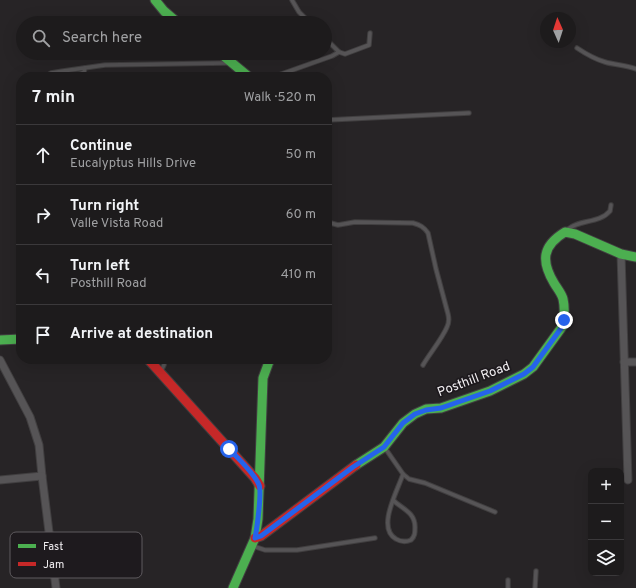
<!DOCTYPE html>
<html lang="en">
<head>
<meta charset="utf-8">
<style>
  :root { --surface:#1d1b1c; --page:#2a2829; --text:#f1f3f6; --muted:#a0a1a3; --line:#3b393b }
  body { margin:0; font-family:Overpass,sans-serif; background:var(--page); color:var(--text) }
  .controls { position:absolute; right:12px; bottom:12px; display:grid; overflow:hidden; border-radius:8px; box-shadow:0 4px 16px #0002 }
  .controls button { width:36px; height:36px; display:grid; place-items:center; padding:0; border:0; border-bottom:1px solid var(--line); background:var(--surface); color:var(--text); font:20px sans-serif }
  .compass { position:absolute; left:540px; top:12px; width:36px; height:36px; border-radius:50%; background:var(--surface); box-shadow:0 4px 16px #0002; rotate:357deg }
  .stop { position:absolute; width:12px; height:12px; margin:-9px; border:3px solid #2563eb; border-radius:50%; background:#fff }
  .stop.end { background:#2563eb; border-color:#fff; box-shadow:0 1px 4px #0008 }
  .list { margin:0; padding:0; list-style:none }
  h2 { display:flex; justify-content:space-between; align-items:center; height:52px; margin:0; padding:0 16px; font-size:17px }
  h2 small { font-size:13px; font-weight:400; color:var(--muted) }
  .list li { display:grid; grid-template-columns:26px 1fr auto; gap:12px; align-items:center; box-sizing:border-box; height:60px; padding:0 16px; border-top:1px solid var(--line) }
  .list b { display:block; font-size:15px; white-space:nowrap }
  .list p { margin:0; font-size:13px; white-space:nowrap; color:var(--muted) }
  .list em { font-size:13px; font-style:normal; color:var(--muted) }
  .icon { flex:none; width:22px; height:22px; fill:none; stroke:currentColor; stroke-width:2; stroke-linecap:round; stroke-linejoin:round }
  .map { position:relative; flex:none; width:636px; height:588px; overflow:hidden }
  .search { position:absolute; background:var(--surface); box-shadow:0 4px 16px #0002; left:16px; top:16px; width:316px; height:44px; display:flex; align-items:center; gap:10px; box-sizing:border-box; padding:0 14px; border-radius:22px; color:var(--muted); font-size:15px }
  .panel { position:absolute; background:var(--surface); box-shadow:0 4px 16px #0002; left:16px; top:72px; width:316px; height:292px; border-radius:16px }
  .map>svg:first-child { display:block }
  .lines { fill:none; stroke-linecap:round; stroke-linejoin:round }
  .lane-casing { stroke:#413f40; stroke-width:5.5 }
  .street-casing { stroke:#413f40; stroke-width:9 }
  .fast-casing { stroke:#413f40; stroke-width:11 }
  .jam-casing { stroke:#413f40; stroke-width:11 }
  .lane { stroke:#565456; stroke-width:3.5 }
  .street { stroke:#565456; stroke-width:7 }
  .fast { stroke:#4caf50; stroke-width:9 }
  .jam { stroke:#c62828; stroke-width:9 }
  .route { stroke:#2563eb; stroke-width:5 }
  .labels { text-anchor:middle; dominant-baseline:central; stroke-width:3.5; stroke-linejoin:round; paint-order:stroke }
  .street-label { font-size:13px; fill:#f2eff2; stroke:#1e1a1e }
  .key { fill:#1e1a1e; stroke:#5e5a5e; stroke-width:1 }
  .key-label { font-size:11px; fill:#f2eff2 }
</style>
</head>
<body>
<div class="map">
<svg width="636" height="588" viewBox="0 0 636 588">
  <rect width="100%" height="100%" fill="#272426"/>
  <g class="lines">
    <!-- lane casing -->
    <g class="lane-casing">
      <g id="lane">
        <path d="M292,0l7,12 11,11"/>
        <path d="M577,48c9,6 17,11 28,14 10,3 21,3 31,7"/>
        <path d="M339,52l6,2 24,-9 1,-12"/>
        <path d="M45,77l6,-4 12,-2 42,-6 122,-2"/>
        <path d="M72,77l12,-5 1,-4"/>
        <path d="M273,77l59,-21 7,-4 -14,-14"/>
        <path d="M327,120l142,-7"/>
        <path d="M327,222l11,3 17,-3 58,1c7,2 11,4 15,10l8,36 12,45c1,4 1,9 -1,13 -5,12 -17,26 -24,38"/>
        <path d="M567,230c12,-11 32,-6 43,-19l1,-6"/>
        <path d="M161,371l3,-6v-6"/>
        <path d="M385,448l18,26 6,5 16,4 70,29"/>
        <path d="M393,500c9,9 22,12 22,27 0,6 0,9 -4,13 -5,2 -10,2 -15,-1 -20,-11 2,-49 7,-65"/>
        <path d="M253,546l12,4h32l78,-12"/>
        <path d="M508,580v8"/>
        <path d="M535,588l1,-17"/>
      </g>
    </g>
    <!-- street casing -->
    <g class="street-casing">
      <g id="street">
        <path d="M621,254l7,226"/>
        <path d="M0,360l30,57 9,28 3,31 14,112"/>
        <path d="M624,362h12"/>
        <path d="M0,480l42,-4"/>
      </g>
    </g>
    <!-- fast casing -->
    <g class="fast-casing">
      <g id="fast">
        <path d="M155,0l9,11 14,12"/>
        <path d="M220,53l29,24"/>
        <path d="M0,340l21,-1"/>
        <path d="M356,465l28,-18 19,-24 12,-9 11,-5 15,-1 49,-17 34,-17 9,-7 29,-40c2,-8 3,-19 1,-28 -1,-5 -6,-11 -9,-16 -13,-22 -12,-37 11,-51l10,2 46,20 15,3"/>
        <path d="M233,588l22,-50 3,-19 5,-141 7,-19"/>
      </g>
    </g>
    <!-- jam casing -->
    <g class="jam-casing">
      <g id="jam">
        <path d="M148,359l107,119 5,8"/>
        <path d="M255,538l6,-2 95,-71"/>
      </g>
    </g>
    <!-- lane -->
    <use href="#lane" class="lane"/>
    <!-- street -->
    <use href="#street" class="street"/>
    <!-- fast -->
    <use href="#fast" class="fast"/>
    <!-- jam -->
    <use href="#jam" class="jam"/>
  </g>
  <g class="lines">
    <!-- route -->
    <path class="route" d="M229,449c8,8 26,25 30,36 3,7 -2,43 -4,53l6,-2 92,-69 31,-20 19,-24 12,-9 11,-4 15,-2 49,-17 34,-17 9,-7 29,-40 2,-7"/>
  </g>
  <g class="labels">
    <!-- street labels -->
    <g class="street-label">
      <text transform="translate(474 380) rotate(-21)">Posthill Road</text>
    </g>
  </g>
  <!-- legend -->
  <rect x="10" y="532" width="132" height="46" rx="6" class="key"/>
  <rect x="18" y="544" width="18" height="4" fill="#4caf50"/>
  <rect x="18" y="562" width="18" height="4" fill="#c62828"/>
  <g class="key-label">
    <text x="43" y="550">Fast</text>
    <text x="43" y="568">Jam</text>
  </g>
</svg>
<div class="controls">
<button>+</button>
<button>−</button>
<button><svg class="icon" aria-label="layers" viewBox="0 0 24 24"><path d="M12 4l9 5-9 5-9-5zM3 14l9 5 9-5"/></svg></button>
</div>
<svg class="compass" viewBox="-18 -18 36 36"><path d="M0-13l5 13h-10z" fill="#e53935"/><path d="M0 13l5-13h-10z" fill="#a0a1a3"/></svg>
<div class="stop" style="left:229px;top:449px"></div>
<div class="stop end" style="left:564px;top:320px"></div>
<div class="search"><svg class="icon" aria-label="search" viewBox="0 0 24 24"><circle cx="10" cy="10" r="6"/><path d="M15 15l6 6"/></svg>Search here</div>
<section class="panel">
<h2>7 min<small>Walk · 520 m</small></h2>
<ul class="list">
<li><svg class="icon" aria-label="ahead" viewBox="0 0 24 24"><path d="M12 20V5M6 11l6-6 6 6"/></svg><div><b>Continue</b><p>Eucalyptus Hills Drive</p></div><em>50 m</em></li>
<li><svg class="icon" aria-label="right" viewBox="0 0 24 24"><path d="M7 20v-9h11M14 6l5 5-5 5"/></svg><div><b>Turn right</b><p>Valle Vista Road</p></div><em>60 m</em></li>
<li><svg class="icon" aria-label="left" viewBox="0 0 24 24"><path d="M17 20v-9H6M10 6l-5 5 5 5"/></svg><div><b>Turn left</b><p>Posthill Road</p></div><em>410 m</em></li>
<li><svg class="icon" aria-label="arrive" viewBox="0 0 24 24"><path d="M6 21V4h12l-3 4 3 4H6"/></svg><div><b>Arrive at destination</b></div></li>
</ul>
</section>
</div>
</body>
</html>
